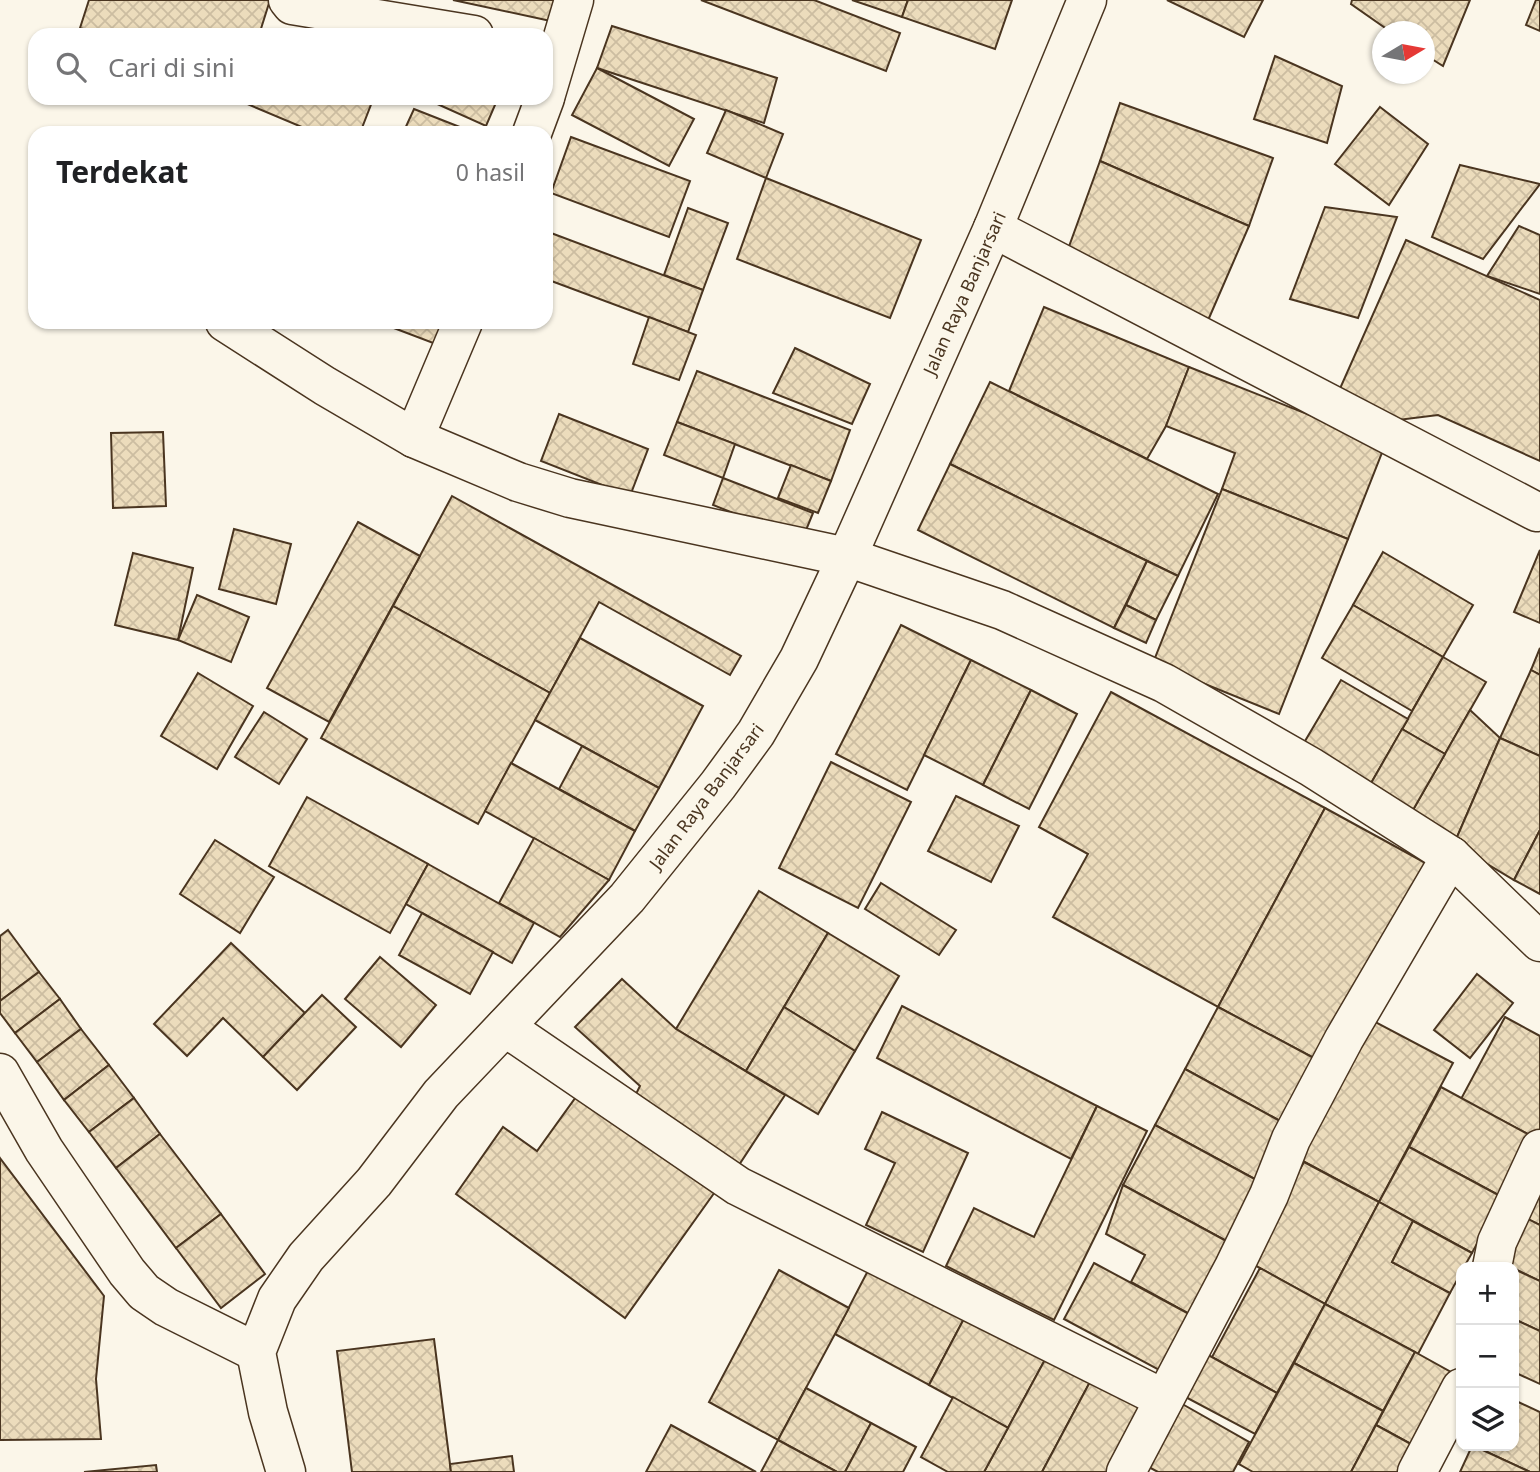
<!DOCTYPE html>
<html lang="id">
<head>
<meta charset="utf-8">
<style>
  :root { --surface:#fff; --page:#f2f2f2; --text:#202124; --muted:#757577; --line:#e0e0e0 }
  body { margin:0; font-family:"Noto Sans",sans-serif; background:var(--page); color:var(--text) }
  .controls { position:absolute; right:21px; bottom:21px; display:grid; overflow:hidden; border-radius:14px; box-shadow:0 2px 5px #0004 }
  .controls button { width:63px; height:63px; display:grid; place-items:center; padding:0; border:0; border-bottom:2px solid var(--line); background:var(--surface); color:var(--text); font:35px sans-serif }
  .compass { position:absolute; left:1372px; top:21px; width:63px; height:63px; border-radius:50%; background:var(--surface); box-shadow:0 2px 5px #0004; rotate:80deg }
  .list { margin:0; padding:0; list-style:none }
  h2 { display:flex; justify-content:space-between; align-items:center; height:91px; margin:0; padding:0 28px; font-size:30px }
  h2 small { font-size:23px; font-weight:400; color:var(--muted) }
  .icon { flex:none; width:38px; height:38px; fill:none; stroke:currentColor; stroke-width:2; stroke-linecap:round; stroke-linejoin:round }
  .map { position:relative; flex:none; width:1540px; height:1472px; overflow:hidden }
  .search { position:absolute; background:var(--surface); box-shadow:0 2px 5px #0004; left:28px; top:28px; width:525px; height:77px; display:flex; align-items:center; gap:18px; box-sizing:border-box; padding:0 24px; border-radius:21px; color:var(--muted); font-size:26px }
  .panel { position:absolute; background:var(--surface); box-shadow:0 2px 5px #0004; left:28px; top:126px; width:525px; height:203px; border-radius:21px }
  .map>svg:first-child { display:block }
  .building { fill:url(#building-cross-hatch); stroke:#4a3520; stroke-width:2 }
  .lines { fill:none; stroke-linecap:round; stroke-linejoin:round }
  .minor-casing { stroke:#4a3520; stroke-width:41 }
  .highway-casing { stroke:#4a3520; stroke-width:41 }
  .minor { stroke:#fbf6e9; stroke-width:38 }
  .highway { stroke:#fbf6e9; stroke-width:38 }
  .labels { text-anchor:middle; dominant-baseline:central; stroke-width:5; stroke-linejoin:round; paint-order:stroke }
  .street-label { font-size:18px; fill:#4a3520; stroke:#fbf6e9 }
</style>
</head>
<body>
<div class="map">
<svg width="1540" height="1472" viewBox="0 0 1540 1472">
  <defs>
    <pattern id="building-cross-hatch" width="8" height="8" patternUnits="userSpaceOnUse" patternTransform="scale(1.75)"><rect width="8" height="8" fill="#ecdcbc"/><path d="M0 0l8 8M0 8l8-8" fill="none" stroke="#ccbda1"/></pattern>
  </defs>
  <rect width="100%" height="100%" fill="#fbf6e9"/>
  <!-- building -->
  <g class="building">
    <path d="M89,0h181l-11,35h-156l-23,-7z"/>
    <path d="M453,0h112l-5,23z"/>
    <path d="M701,0h113l86,33 -14,38z"/>
    <path d="M852,0h56l-6,17z"/>
    <path d="M908,0h104l-17,49 -93,-32z"/>
    <path d="M1167,0h96l-19,37z"/>
    <path d="M1352,0h118l-27,66 -19,-12v-22h-33l-40,-28z"/>
    <path d="M1536,0h4v31l-14,-6z"/>
    <path d="M612,26l165,52 -13,45 -167,-55z"/>
    <path d="M1275,56l67,30 -15,57 -73,-24z"/>
    <path d="M597,68l97,51 -25,47 -97,-51z"/>
    <path d="M248,98h115l9,4 -12,31h-44l-71,-30z"/>
    <path d="M424,98h74l-12,28z"/>
    <path d="M1120,103l153,55 -24,68 -149,-65z"/>
    <path d="M1380,107l48,37 -39,61 -54,-41z"/>
    <path d="M414,109l61,24h-72z"/>
    <path d="M726,110l57,24 -17,44 -59,-25z"/>
    <path d="M571,137l119,44 -21,56 -118,-44z"/>
    <path d="M1100,161l149,65 -43,99 -139,-73z"/>
    <path d="M1460,165l80,19 -57,75 -51,-22z"/>
    <path d="M766,178l155,62 -31,78 -153,-59z"/>
    <path d="M1325,207l72,10 -39,101 -68,-19z"/>
    <path d="M688,208l40,15 -25,67 -39,-15z"/>
    <path d="M1519,226l21,9v59l-53,-18z"/>
    <path d="M551,233l152,57 -15,42 -142,-53v-32z"/>
    <path d="M1406,240l134,60v161l-102,-46 -40,5 -60,-27z"/>
    <path d="M1044,307l145,60 -23,59 -19,33 -138,-68z"/>
    <path d="M649,317l47,18 -17,45 -46,-16z"/>
    <path d="M378,322h72l-9,24z"/>
    <path d="M795,348l75,36 -18,40 -79,-31z"/>
    <path d="M1189,367l196,78 -37,94 -126,-50 13,-36 -69,-27z"/>
    <path d="M697,371l153,59 -19,51 -154,-59z"/>
    <path d="M990,382l228,112 -40,82 -228,-112z"/>
    <path d="M559,414l89,35 -18,47 -89,-35z"/>
    <path d="M677,422l58,22 -12,34 -59,-23z"/>
    <path d="M163,432l3,74 -53,2 -2,-75z"/>
    <path d="M950,464l197,97 -33,67 -196,-98z"/>
    <path d="M791,465l40,16 -13,32 -40,-15z"/>
    <path d="M723,478l90,35 -11,27 -89,-35z"/>
    <path d="M1222,489l126,50 -69,175 -126,-51z"/>
    <path d="M452,496l289,160 -11,19 -131,-73 -49,91 -157,-87z"/>
    <path d="M358,522l62,34 -91,166 -62,-34z"/>
    <path d="M234,529l57,15 -15,60 -57,-15z"/>
    <path d="M1540,550v73l-26,-11z"/>
    <path d="M1383,552l90,53 -30,52 -90,-52z"/>
    <path d="M133,553l60,15 -15,72 -63,-15z"/>
    <path d="M1147,561l31,15 -22,44 -30,-15z"/>
    <path d="M197,595l52,22 -18,45 -53,-22z"/>
    <path d="M1126,605l30,15 -10,23 -32,-15z"/>
    <path d="M1353,605l90,52 -31,54 -90,-53z"/>
    <path d="M393,606l157,87 -72,131 -157,-86z"/>
    <path d="M901,625l70,35 -64,130 -71,-36z"/>
    <path d="M580,638l123,68 -44,82 -124,-68z"/>
    <path d="M1540,648v27l-9,-5z"/>
    <path d="M1443,657l43,25 -41,72 -43,-25z"/>
    <path d="M971,660l60,30 -48,95 -59,-30z"/>
    <path d="M1531,670l9,5v81l-40,-18z"/>
    <path d="M198,673l55,33 -36,63 -56,-33z"/>
    <path d="M1341,680l67,39 -42,73 -68,-39z"/>
    <path d="M1031,690l46,24 -48,95 -46,-24z"/>
    <path d="M1111,692l214,116 -107,199 -165,-90 35,-63 -49,-27z"/>
    <path d="M1470,710l30,28 -46,106 -45,-27z"/>
    <path d="M264,712l43,27 -28,45 -44,-27z"/>
    <path d="M1402,729l43,25 -36,63 -43,-25z"/>
    <path d="M1500,738l40,18v74l-26,50 -60,-36z"/>
    <path d="M582,746l77,42 -24,43 -76,-42z"/>
    <path d="M831,762l80,40 -53,106 -79,-40z"/>
    <path d="M511,763l124,68 -26,49 -124,-69z"/>
    <path d="M956,796l63,30 -28,56 -63,-31z"/>
    <path d="M307,797l121,67 -38,69 -121,-67z"/>
    <path d="M1325,808l106,58 -106,198 -107,-57z"/>
    <path d="M1540,830v64l-26,-14z"/>
    <path d="M534,838l75,42 -49,57 -61,-34z"/>
    <path d="M215,840l59,37 -34,56 -60,-39z"/>
    <path d="M428,864l106,59 -22,40 -106,-59z"/>
    <path d="M881,883l75,47 -17,25 -74,-46z"/>
    <path d="M759,891l69,42 -82,138 -70,-42z"/>
    <path d="M422,913l71,39 -23,42 -71,-39z"/>
    <path d="M8,930l31,42 -39,29v-65z"/>
    <path d="M828,933l71,43 -44,75 -71,-44z"/>
    <path d="M231,943l74,70 -42,44 -40,-39 -36,38 -33,-32z"/>
    <path d="M380,957l56,48 -35,42 -56,-48z"/>
    <path d="M39,972l21,27 -45,34 -15,-20v-12z"/>
    <path d="M1477,974l36,29 -43,55 -36,-28z"/>
    <path d="M622,979l54,50 109,66 -50,76 -103,-69 8,-16 -65,-59z"/>
    <path d="M322,995l34,32 -59,63 -34,-33z"/>
    <path d="M60,999l21,30 -44,33 -22,-29z"/>
    <path d="M902,1006l195,100 -26,53 -194,-101z"/>
    <path d="M784,1007l71,44 -37,63 -72,-43z"/>
    <path d="M1218,1007l107,57 -34,63 -106,-58z"/>
    <path d="M1362,1015l91,48 -74,139 -91,-49z"/>
    <path d="M1505,1017l35,19v97l-3,6 -76,-40z"/>
    <path d="M81,1029l28,36 -45,35 -27,-38z"/>
    <path d="M109,1065l25,33 -45,34 -25,-32z"/>
    <path d="M1185,1069l106,58 -29,56 -107,-58z"/>
    <path d="M1441,1087l96,52 -35,58 -93,-50z"/>
    <path d="M581,1090l136,99 -92,129 -169,-124 47,-67 34,24z"/>
    <path d="M134,1098l26,36 -44,34 -27,-36z"/>
    <path d="M1097,1106l50,25 -93,189 -108,-54 28,-58 60,29z"/>
    <path d="M882,1112l86,41 -45,99 -57,-27 29,-62 -30,-14z"/>
    <path d="M1155,1125l107,58 -32,60 -107,-58z"/>
    <path d="M160,1134l61,80 -45,34 -60,-80z"/>
    <path d="M1409,1147l93,50 -30,56 -93,-51z"/>
    <path d="M0,1158l104,138 -8,83 5,60 -101,1z"/>
    <path d="M1304,1162l75,40 -54,102 -76,-42z"/>
    <path d="M1540,1176v49l-18,-9z"/>
    <path d="M1123,1185l107,58 -39,72 -60,-33 14,-27 -39,-21z"/>
    <path d="M1379,1202l34,19 -21,41 58,31 -32,61 -93,-50z"/>
    <path d="M221,1214l44,60 -44,34 -45,-60z"/>
    <path d="M1522,1216l18,9v56l-29,-14z"/>
    <path d="M1413,1221l59,32 -8,14h-3v6l-11,20 -58,-31z"/>
    <path d="M873,1261l94,52 -38,72 -94,-51z"/>
    <path d="M1094,1263l97,52 -30,56 -97,-52z"/>
    <path d="M1260,1268l65,36 -48,89 -65,-36z"/>
    <path d="M1514,1269l26,12v50l-26,-12z"/>
    <path d="M779,1270l70,38 -71,132 -69,-38z"/>
    <path d="M1325,1304l90,48 -32,59 -89,-48z"/>
    <path d="M967,1313l80,43 -39,72 -79,-43z"/>
    <path d="M1514,1319l26,12v53l-26,-12z"/>
    <path d="M434,1339l17,133h-99l-15,-121z"/>
    <path d="M1201,1351l76,42 -22,41 -77,-41z"/>
    <path d="M1415,1352l43,24 -38,73 -44,-24z"/>
    <path d="M1047,1356l44,24 -49,92h-58z"/>
    <path d="M1294,1363l89,48 -32,61h-98l-14,-8z"/>
    <path d="M1091,1380l52,29 -34,63h-67z"/>
    <path d="M806,1388l65,35 -26,49h-8l-59,-32z"/>
    <path d="M953,1397l55,31 -24,44h-36l-27,-15z"/>
    <path d="M1514,1400l26,12v60h-10l-56,-26h40z"/>
    <path d="M1177,1401l72,41 -16,30h-75l-15,-8z"/>
    <path d="M871,1423l45,24 -13,25h-58z"/>
    <path d="M671,1425l85,47h-110z"/>
    <path d="M1376,1425l44,24 -13,23h-56z"/>
    <path d="M778,1440l59,32h-76z"/>
    <path d="M1472,1446h2l56,26h-70z"/>
    <path d="M512,1456l2,16h-63l-1,-8z"/>
    <path d="M156,1465l1,7h-73z"/>
  </g>
  <g class="lines">
    <!-- minor casing -->
    <g class="minor-casing">
      <g id="minor">
        <path d="M288,0l4,5 182,30"/>
        <path d="M546,94l28,-94"/>
        <path d="M532,133l13,-35"/>
        <path d="M993,228l544,284"/>
        <path d="M225,322l100,64 89,52 104,44 52,16 277,59 155,53 162,73 147,84 140,89 89,86"/>
        <path d="M414,438l49,-116"/>
        <path d="M505,1027l233,159 426,213"/>
        <path d="M0,1073l44,77 83,122 17,20 22,15 90,45"/>
        <path d="M1492,1267l5,-25 43,-93"/>
        <path d="M1126,1472l108,-205 35,-72 22,-56 53,-100 107,-183"/>
        <path d="M1417,1472l44,-84"/>
      </g>
    </g>
    <!-- highway casing -->
    <g class="highway-casing">
      <path id="highway" d="M286,1472l-18,-60 -12,-60 21,-53 29,-42 68,-75 67,-88 186,-196 91,-113 38,-52 43,-74 48,-102 146,-329 94,-228"/>
    </g>
    <!-- minor -->
    <use href="#minor" class="minor"/>
    <!-- highway -->
    <use href="#highway" class="highway"/>
  </g>
  <g class="labels">
    <!-- street labels -->
    <g class="street-label">
      <text transform="translate(964 293) rotate(-66)">Jalan Raya Banjarsari</text>
      <text transform="translate(706 796) rotate(-53)">Jalan Raya Banjarsari</text>
    </g>
  </g>
</svg>
<div class="controls">
<button>+</button>
<button>−</button>
<button><svg class="icon" aria-label="layers" viewBox="0 0 24 24"><path d="M12 4l9 5-9 5-9-5zM3 14l9 5 9-5"/></svg></button>
</div>
<svg class="compass" viewBox="-18 -18 36 36"><path d="M0-13l5 13h-10z" fill="#e53935"/><path d="M0 13l5-13h-10z" fill="#757577"/></svg>
<div class="search"><svg class="icon" aria-label="search" viewBox="0 0 24 24"><circle cx="10" cy="10" r="6"/><path d="M15 15l6 6"/></svg>Cari di sini</div>
<section class="panel">
<h2>Terdekat<small>0 hasil</small></h2>
<ul class="list">
</ul>
</section>
</div>
</body>
</html>
